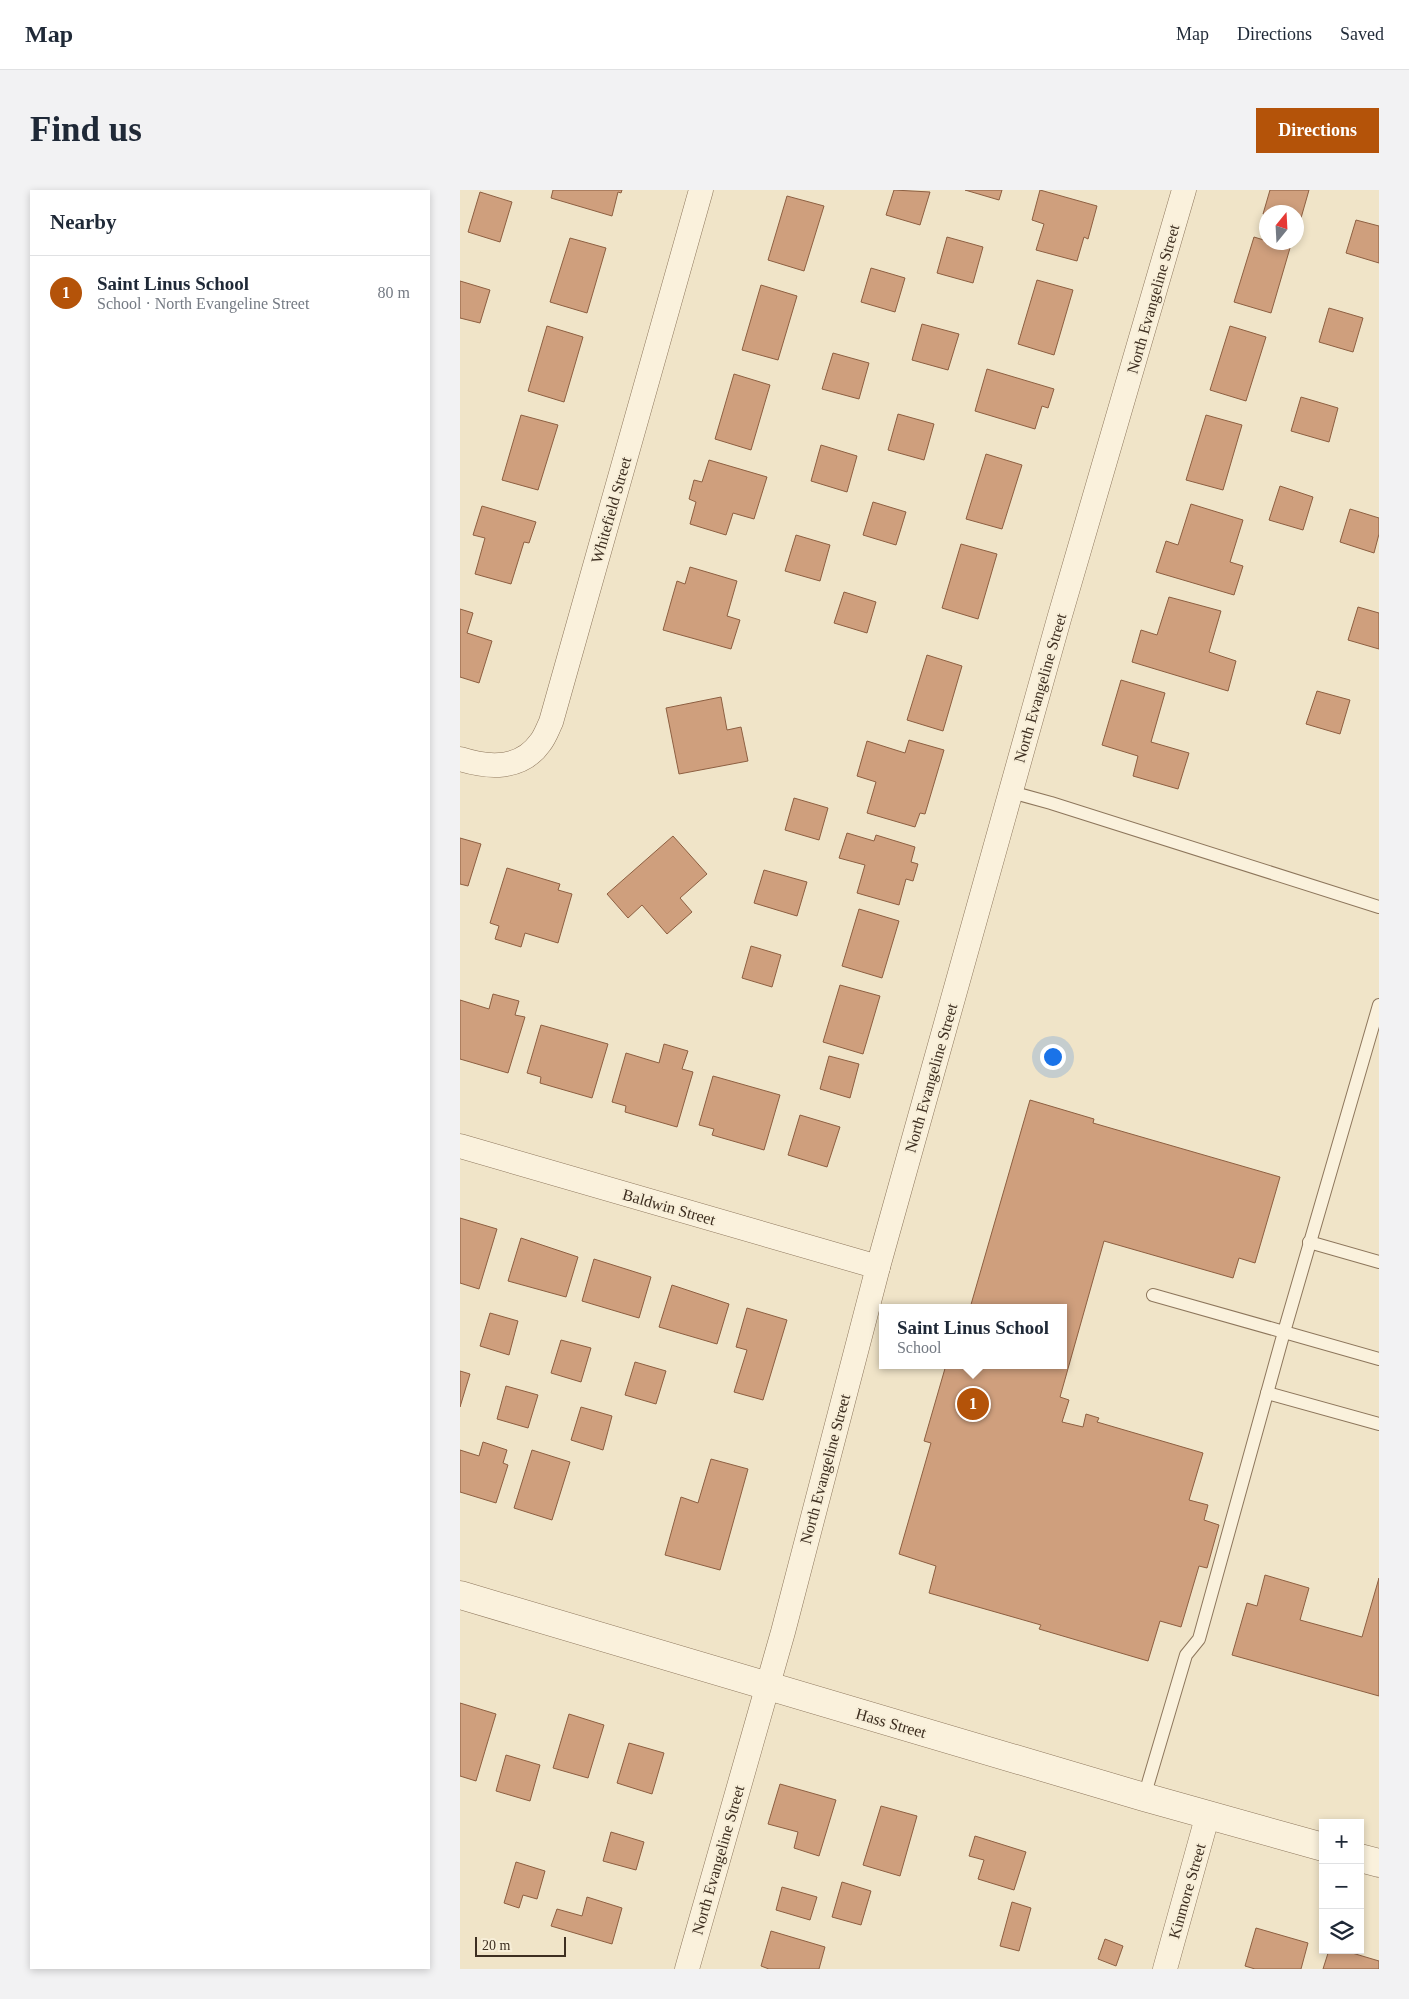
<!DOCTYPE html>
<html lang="en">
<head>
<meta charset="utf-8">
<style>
  :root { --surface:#fff; --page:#f2f2f3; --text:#1f2937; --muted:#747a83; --line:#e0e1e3; --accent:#b45309 }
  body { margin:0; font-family:"Times New Roman",serif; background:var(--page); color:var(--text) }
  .controls { position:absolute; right:15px; bottom:15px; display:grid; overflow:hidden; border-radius:0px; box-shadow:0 2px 8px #0003 }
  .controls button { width:45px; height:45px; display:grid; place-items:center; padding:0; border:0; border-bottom:1px solid var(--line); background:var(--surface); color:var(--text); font:25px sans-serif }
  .compass { position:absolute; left:799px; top:15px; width:45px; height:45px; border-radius:50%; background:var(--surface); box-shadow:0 2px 8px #0003; rotate:18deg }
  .scale { position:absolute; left:15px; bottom:12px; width:91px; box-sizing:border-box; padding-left:5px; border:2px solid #3d2e20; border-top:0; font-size:14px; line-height:18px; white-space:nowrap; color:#3d2e20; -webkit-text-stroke:4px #f7eed8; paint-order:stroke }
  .you { position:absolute; left:592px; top:866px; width:18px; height:18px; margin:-12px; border:4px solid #fff; border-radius:50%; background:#1a73e8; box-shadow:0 0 0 8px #1a73e833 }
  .badge { display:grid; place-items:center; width:32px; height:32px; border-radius:50%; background:var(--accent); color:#fff; font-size:16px; font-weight:700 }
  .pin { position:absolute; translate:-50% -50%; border:2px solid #fff; box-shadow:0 1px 5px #0006 }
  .popup { position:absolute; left:419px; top:1114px; width:188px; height:65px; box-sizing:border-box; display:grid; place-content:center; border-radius:0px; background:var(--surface); filter:drop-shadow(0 1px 4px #0005); font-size:16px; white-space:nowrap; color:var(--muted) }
  .popup b { font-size:19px; color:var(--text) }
  .popup::after { content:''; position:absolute; left:50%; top:100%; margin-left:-10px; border:10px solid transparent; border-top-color:var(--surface) }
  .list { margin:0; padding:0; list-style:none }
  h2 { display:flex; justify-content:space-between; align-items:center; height:65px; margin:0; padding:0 20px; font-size:21px }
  h2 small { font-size:16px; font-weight:400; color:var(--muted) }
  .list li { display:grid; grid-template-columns:32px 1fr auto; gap:15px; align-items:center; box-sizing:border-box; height:75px; padding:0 20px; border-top:1px solid var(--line) }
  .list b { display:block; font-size:19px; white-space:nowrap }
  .list p { margin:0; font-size:16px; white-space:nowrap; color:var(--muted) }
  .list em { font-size:16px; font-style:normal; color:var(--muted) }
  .icon { flex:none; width:28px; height:28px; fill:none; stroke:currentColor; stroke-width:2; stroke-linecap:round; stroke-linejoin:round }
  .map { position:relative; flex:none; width:919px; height:1779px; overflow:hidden; border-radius:0px }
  header { display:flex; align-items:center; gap:30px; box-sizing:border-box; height:70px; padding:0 25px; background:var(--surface); border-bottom:1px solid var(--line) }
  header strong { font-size:24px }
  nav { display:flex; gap:28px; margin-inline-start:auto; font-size:18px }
  .intro { display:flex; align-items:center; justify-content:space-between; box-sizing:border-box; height:120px; padding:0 30px }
  h1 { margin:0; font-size:35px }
  .button { padding:12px 22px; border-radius:0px; background:var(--accent); color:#fff; font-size:18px; font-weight:700 }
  main { display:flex; gap:30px; padding:0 30px }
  aside { flex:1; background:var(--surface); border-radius:0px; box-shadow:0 2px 8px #0003 }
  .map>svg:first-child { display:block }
  .building { fill:#cf9f7d; stroke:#8d5f41 }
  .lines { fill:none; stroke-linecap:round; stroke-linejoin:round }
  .service-casing { stroke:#8d765c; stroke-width:14 }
  .minor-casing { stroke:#8d765c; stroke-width:25 }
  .tertiary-casing { stroke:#8d765c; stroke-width:29 }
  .service { stroke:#faf1dc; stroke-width:12 }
  .minor { stroke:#faf1dc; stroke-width:24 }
  .tertiary { stroke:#faf1dc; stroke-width:28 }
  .labels { text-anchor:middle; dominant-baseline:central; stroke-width:4; stroke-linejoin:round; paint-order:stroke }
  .street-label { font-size:16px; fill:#3d2e20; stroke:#f7eed8 }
</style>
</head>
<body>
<header>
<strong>Map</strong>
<nav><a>Map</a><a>Directions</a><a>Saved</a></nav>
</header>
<div class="intro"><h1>Find us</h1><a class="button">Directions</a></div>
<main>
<aside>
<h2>Nearby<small></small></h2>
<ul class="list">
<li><span class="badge">1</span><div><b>Saint Linus School</b><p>School · North Evangeline Street</p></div><em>80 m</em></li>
</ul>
</aside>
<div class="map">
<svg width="919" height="1779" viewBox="0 0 919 1779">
  <rect width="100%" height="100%" fill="#f0e4c8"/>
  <!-- building -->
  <g class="building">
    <path d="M93,0h69l-1,3 -3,-1 -6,24 -61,-18z"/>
    <path d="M434,0l36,2 -10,33 -34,-10z"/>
    <path d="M505,0h37l-3,10z"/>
    <path d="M580,0l57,16 -9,33 -4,-2 -7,24 -41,-11 8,-26 -12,-4z"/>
    <path d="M810,0h39l-10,35 -3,-1v-12h-30v3l-3,-1z"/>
    <path d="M20,2l32,10 -12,40 -32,-10z"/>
    <path d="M327,6l37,10 -20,65 -36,-11z"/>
    <path d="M896,30l23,6v37l-33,-10z"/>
    <path d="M487,47l36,10 -10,36 -36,-10z"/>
    <path d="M794,47l36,11 -19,65 -37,-11z"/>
    <path d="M110,48l36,10 -19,65 -37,-11z"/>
    <path d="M411,78l34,10 -10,34 -34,-10z"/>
    <path d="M577,90l36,10 -19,65 -36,-11z"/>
    <path d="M0,91l30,9 -10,33 -20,-5z"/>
    <path d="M301,95l36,11 -19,64 -36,-10z"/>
    <path d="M869,118l34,10 -10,34 -34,-10z"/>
    <path d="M462,134l37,10 -11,36 -36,-10z"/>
    <path d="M87,136l36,11 -19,65 -36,-11z"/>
    <path d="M770,136l36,11 -20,64 -36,-11z"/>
    <path d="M373,163l36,10 -10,36 -37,-10z"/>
    <path d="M527,179l67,20 -6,19 -6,-2 -7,23 -60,-18z"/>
    <path d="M274,184l36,11 -19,65 -36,-11z"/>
    <path d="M841,207l37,11 -9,34 -38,-11z"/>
    <path d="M438,224l36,10 -10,36 -36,-10z"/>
    <path d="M61,225l37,10 -20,65 -36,-10z"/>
    <path d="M746,225l36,10 -19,65 -37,-10z"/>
    <path d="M361,255l36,11 -10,36 -36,-11z"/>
    <path d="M526,264l36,11 -20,64 -36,-10z"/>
    <path d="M249,270l58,17 -13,42 -21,-6 -7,22 -36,-11 6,-22 -7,-3 5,-19 8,2z"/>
    <path d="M820,296l33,11 -10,33 -34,-10z"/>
    <path d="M413,312l33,10 -10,33 -33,-10z"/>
    <path d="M731,314l52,16 -13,42 13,4 -9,29 -78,-23 10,-31 12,4z"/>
    <path d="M22,316l54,16 -7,21 -5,-1 -13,42 -36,-10 10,-36 -12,-3z"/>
    <path d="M890,319l29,9v16l-5,19 -34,-11z"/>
    <path d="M336,345l34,10 -10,36 -35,-10z"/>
    <path d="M501,354l36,10 -19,65 -36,-11z"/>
    <path d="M230,377l47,14 -10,35 13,4 -9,29 -68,-19 14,-49 8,3z"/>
    <path d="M384,402l32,10 -9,31 -33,-10z"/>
    <path d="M709,407l52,14 -12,41 27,9 -8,30 -96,-29 9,-32 16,5z"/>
    <path d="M898,417l21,6v36l-31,-9z"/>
    <path d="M0,419l13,4 -6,20 25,8 -13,42 -19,-6z"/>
    <path d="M467,465l35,11 -19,65 -36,-11z"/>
    <path d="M661,490l44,13 -14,49 38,11 -11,36 -45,-13 5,-20 -36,-11z"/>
    <path d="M857,501l33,9 -10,34 -34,-10z"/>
    <path d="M261,507l6,33 14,-3 7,34 -69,13 -13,-66z"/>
    <path d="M449,550l35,10 -19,64 -5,-1 -5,14 -48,-14 9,-31 -19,-6 10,-35 38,12z"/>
    <path d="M334,608l34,10 -9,32 -34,-10z"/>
    <path d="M387,643l27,8 2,-6 39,12 -4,15 7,2 -5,17 -7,-2 -7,26 -42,-12 8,-28 -26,-7z"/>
    <path d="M213,646l34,38 -27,24 12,14 -25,22 -25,-29 -14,13 -21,-24z"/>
    <path d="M0,648l21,6 -13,42 -8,-2z"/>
    <path d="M47,678l53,16 -2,6 14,4 -14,49 -33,-10 -4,14 -26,-8 4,-13 -9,-3z"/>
    <path d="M304,680l43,12 -10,34 -43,-13z"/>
    <path d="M399,719l40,12 -17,57 -40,-12z"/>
    <path d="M291,756l30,9 -9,32 -30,-9z"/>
    <path d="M380,795l40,11 -17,58 -40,-12z"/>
    <path d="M33,804l26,7 -4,14 10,2 -17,56 -48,-14v-59l29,9z"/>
    <path d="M81,835l67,19 -16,54 -52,-15 1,-6 -14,-4z"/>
    <path d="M204,854l24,7 -6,18 11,3 -16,55 -52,-15 1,-6 -14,-4 14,-49 33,10z"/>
    <path d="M369,866l30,8 -9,34 -30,-9z"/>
    <path d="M253,886l67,19 -16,55 -52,-15 2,-6 -15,-4z"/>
    <path d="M570,910l64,19 -1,4 187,54 -25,86 -16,-5 -6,20 -129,-37 -44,156 9,3 -7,22 21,5 3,-13 13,4 -2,4 106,31 -14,47 19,5 -4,15 15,5 -12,43 -8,-2 -18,61 -21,-6 -12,40 -109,-32 2,-4 -112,-32 7,-27 -37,-12 32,-111 -7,-2 22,-76h117v-57h-93z"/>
    <path d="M340,925l40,12 -13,40 -39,-12z"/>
    <path d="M0,1028l37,11 -18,60 -19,-6z"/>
    <path d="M61,1048l57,19 -12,40 -58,-16z"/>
    <path d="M134,1069l57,18 -12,41 -57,-17z"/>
    <path d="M212,1095l57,19 -12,40 -58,-17z"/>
    <path d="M287,1118l40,12 -24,80 -29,-8 13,-42 -11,-3z"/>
    <path d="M30,1123l28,8 -9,34 -29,-9z"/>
    <path d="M101,1150l30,8 -10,34 -30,-9z"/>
    <path d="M175,1172l31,9 -10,33 -31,-9z"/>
    <path d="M0,1181l10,3 -10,33z"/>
    <path d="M46,1196l32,9 -10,33 -31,-9z"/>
    <path d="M121,1217l31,9 -9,34 -32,-10z"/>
    <path d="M23,1252l24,8 -4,13 5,2 -12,38 -36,-11v-42l19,6z"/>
    <path d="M72,1260l38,12 -18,58 -38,-12z"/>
    <path d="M251,1269l37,10 -28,101 -55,-15 16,-58 17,6z"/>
    <path d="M805,1385l44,13 -9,32 62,17 17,-59v118l-147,-41 15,-52 10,3z"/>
    <path d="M0,1513l36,11 -20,67 -16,-5z"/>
    <path d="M109,1524l35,11 -16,53 -35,-10z"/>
    <path d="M169,1553l35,10 -12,41 -35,-11z"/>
    <path d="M46,1565l34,10 -10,36 -34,-10z"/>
    <path d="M320,1594l56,16 -17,56 -25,-8 4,-16 -30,-8z"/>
    <path d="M421,1616l36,10 -17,60 -37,-11z"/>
    <path d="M151,1642l33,10 -8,28 -33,-9z"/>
    <path d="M515,1646l51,16 -12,38 -36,-11 6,-19 -15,-4z"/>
    <path d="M56,1672l29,9 -8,28 -14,-4 -4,13 -15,-5z"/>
    <path d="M382,1692l29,9 -10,34 -29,-8z"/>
    <path d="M322,1697l35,10 -7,23 -34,-10z"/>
    <path d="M127,1707l35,11 -10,36 -61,-18 6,-17 25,7z"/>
    <path d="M552,1712l19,6 -12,43 -19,-5z"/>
    <path d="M796,1738l52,15 -7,26h-46l-10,-3z"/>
    <path d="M311,1741l54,16 -6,22h-50l-8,-3z"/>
    <path d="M645,1749l18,7 -7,20 -18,-7z"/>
    <path d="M869,1760h13l37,11v8h-56z"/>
  </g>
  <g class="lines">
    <!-- service casing -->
    <g class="service-casing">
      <g id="service">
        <path d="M551,602l40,11 328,104"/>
        <path d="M919,815l-95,327 95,27"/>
        <path d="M849,1052l70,20"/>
        <path d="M807,1203l112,31"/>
        <path d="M684,1607l42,-142 13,-16 85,-307 -131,-37"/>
      </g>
    </g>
    <!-- minor casing -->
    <g class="minor-casing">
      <g id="minor">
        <path d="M0,569c28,9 61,11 80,-16 5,-6 8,-15 11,-21l150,-532"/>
        <path d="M0,956l418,121"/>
        <path d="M227,1779l96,-337 95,-365 181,-648 125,-429"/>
        <path d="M705,1779l43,-155"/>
      </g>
    </g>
    <!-- tertiary casing -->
    <g class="tertiary-casing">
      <g id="tertiary">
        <path d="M0,1405l684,202 179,50"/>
        <path d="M900,1668l19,5"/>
      </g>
    </g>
    <!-- service -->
    <use href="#service" class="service"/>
    <!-- minor -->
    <use href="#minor" class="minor"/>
    <!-- tertiary -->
    <use href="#tertiary" class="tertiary"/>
  </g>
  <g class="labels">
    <!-- street labels -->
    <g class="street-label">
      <text transform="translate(693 109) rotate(-74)">North Evangeline Street</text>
      <text transform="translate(151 320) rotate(-74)">Whitefield Street</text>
      <text transform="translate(580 498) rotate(-74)">North Evangeline Street</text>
      <text transform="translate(471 888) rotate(-74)">North Evangeline Street</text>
      <text transform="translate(209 1017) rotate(16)">Baldwin Street</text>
      <text transform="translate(365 1279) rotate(-75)">North Evangeline Street</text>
      <text transform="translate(431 1533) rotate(16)">Hass Street</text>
      <text transform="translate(258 1670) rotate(-74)">North Evangeline Street</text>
      <text transform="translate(727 1701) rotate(-74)">Kinmore Street</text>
    </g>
  </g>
</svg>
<div class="controls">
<button>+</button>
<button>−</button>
<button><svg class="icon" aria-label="layers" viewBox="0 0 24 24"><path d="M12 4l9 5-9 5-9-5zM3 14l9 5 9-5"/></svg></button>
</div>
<svg class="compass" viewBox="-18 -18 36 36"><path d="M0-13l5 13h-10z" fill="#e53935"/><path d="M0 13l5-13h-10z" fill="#747a83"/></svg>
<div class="scale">20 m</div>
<div class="you"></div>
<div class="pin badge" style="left:513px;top:1214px">1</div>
<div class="popup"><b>Saint Linus School</b>School</div>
</div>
</main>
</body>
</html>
